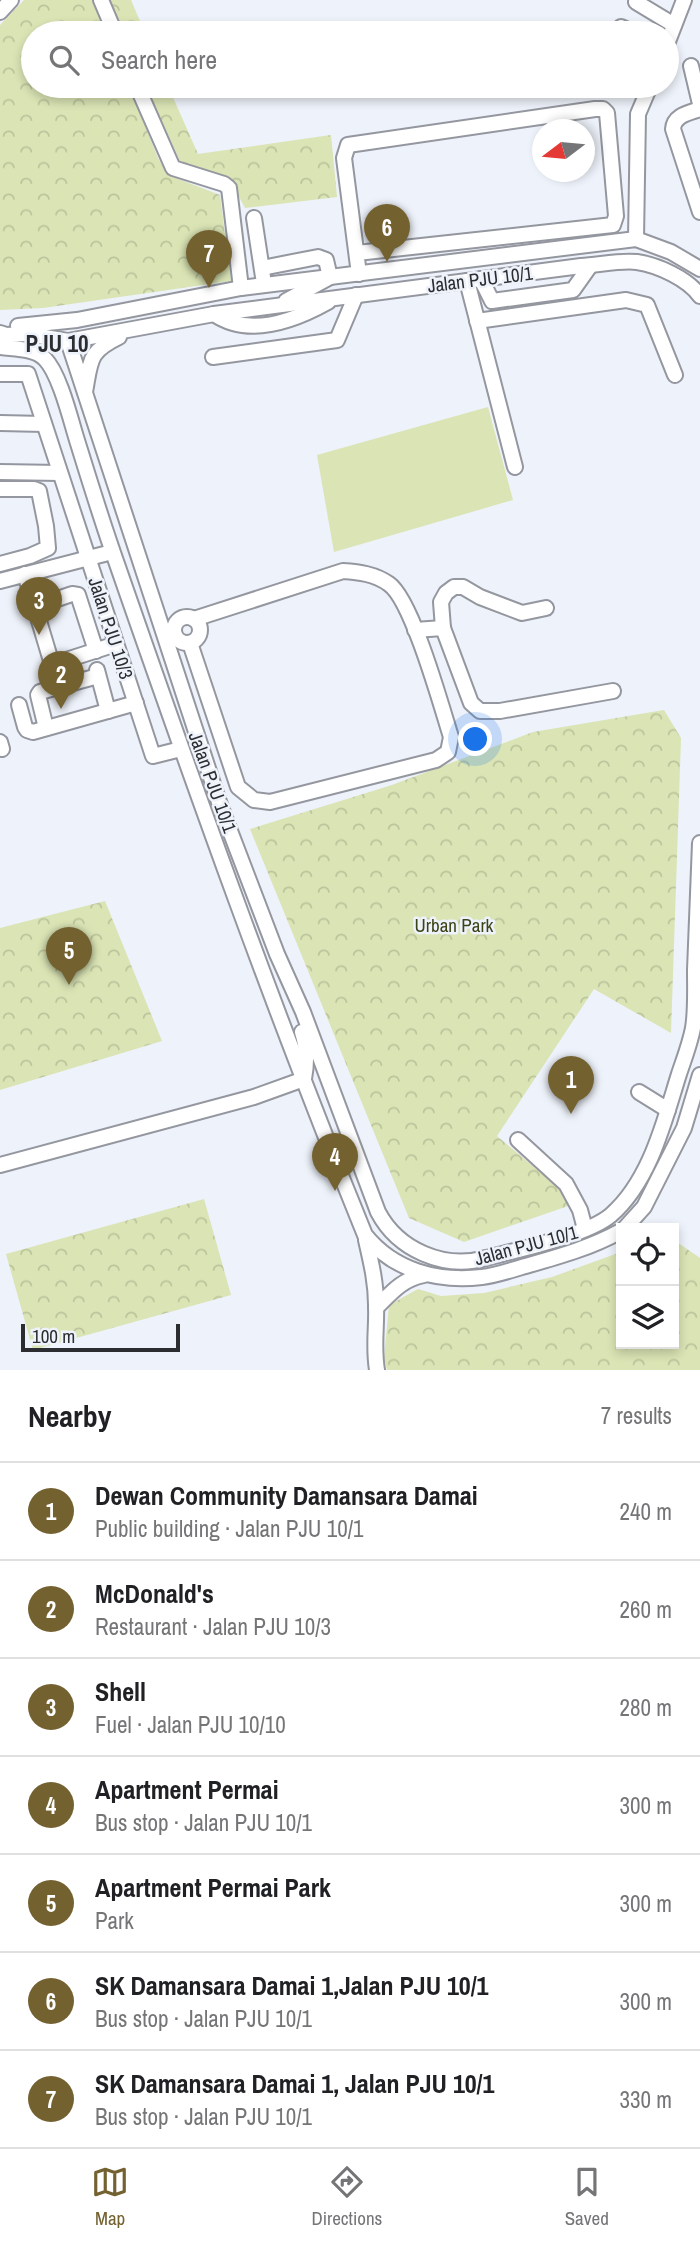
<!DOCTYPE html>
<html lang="en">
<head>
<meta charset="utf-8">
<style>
  :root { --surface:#fff; --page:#f2f2f2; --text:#202124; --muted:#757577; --line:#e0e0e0; --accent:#746130 }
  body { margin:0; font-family:"Archivo Narrow",sans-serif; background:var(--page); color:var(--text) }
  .controls { position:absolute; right:21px; bottom:21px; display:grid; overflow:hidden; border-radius:0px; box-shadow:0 4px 10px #0003 }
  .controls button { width:63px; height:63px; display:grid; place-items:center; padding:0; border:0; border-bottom:2px solid var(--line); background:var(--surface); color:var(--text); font:35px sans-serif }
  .compass { position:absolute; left:532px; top:119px; width:63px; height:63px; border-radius:50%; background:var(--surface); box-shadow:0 4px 10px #0003; rotate:254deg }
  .scale { position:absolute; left:21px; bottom:18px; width:159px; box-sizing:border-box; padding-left:7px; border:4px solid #2b2d30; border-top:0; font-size:19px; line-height:24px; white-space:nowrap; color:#2b2d30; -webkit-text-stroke:5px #eef2fa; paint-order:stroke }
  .you { position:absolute; left:476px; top:740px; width:24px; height:24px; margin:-18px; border:5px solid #fff; border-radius:50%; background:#1a73e8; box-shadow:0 0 0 10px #1a73e833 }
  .badge { display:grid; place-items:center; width:46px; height:46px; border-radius:50%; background:var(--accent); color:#fff; font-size:23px; font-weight:700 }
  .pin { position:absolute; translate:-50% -58px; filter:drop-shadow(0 2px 4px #0008) }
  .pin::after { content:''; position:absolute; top:37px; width:24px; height:21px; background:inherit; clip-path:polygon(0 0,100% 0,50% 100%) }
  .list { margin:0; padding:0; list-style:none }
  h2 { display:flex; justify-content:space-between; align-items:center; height:91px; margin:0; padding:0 28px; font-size:30px }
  h2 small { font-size:23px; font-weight:400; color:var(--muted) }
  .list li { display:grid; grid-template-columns:46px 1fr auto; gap:21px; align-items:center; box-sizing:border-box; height:98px; padding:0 28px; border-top:2px solid var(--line) }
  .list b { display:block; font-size:26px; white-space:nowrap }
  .list p { margin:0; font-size:23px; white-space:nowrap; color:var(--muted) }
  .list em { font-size:23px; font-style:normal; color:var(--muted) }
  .icon { flex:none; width:38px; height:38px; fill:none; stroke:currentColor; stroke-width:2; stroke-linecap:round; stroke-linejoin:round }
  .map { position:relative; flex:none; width:700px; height:1370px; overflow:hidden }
  .search { position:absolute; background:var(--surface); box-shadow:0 4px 10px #0003; left:21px; right:21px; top:21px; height:77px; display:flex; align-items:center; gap:18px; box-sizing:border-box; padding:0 24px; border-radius:38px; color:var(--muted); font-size:26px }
  .sheet { height:777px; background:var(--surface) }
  nav { display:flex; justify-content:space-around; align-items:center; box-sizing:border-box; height:98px; border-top:2px solid var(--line); background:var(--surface); font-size:19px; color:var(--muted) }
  nav a { display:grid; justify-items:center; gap:4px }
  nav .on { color:var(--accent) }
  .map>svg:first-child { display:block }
  .forest { fill:url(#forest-crowns) }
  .pitch { fill:#dae4b4 }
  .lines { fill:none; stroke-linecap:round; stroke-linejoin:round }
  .minor-casing { stroke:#94979f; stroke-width:18 }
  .minor { stroke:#fff; stroke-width:14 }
  .labels { text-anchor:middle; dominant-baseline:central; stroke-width:5; stroke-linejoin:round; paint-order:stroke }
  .street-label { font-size:19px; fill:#2b2d30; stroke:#eef2fa }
  .park-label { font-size:19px; fill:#3c4317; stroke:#eef2fa }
  .quarter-label { font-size:23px; font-weight:bold; fill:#2b2d30; stroke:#eef2fa }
</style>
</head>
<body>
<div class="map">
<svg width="700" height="1370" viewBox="0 0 700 1370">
  <defs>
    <pattern id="forest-crowns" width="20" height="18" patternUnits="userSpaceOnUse" patternTransform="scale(1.75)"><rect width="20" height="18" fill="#dae4b4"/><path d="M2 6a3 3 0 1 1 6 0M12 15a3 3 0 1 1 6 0" fill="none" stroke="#bbc49b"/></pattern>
  </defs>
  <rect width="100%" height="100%" fill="#eef2fa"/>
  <!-- forest -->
  <g class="forest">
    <path d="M24,0h70l13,33h-74v53h96l29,72 10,17 52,20 11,86 -188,27 -43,2v-285z"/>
    <path d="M108,0h23l14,33h-22z"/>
    <path d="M146,86h22l30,68 133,-19 6,62 -92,11 -16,-30 -49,-17z"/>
    <path d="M664,710l17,28 -10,295 -77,-44 -97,147 80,67 -113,39 -55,-24 -159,-389 142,-44 141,-53z"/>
    <path d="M105,901l57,140 -162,49v-162z"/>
    <path d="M204,1199l27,96 -198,55 -27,-96z"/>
    <path d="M674,1240l26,18v112h-313l-3,-12 5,-53 29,-16 23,7 43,-3 68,-16 69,-25v92h53z"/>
  </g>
  <!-- pitch -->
  <path class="pitch" d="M488,407l25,93 -179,52 -17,-97z"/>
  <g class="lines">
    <!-- minor casing -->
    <g class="minor-casing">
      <g id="minor">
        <path d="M101,0l14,33"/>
        <path d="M636,2l38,23"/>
        <path d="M0,12l11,-12"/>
        <path d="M621,27l13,6"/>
        <path d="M667,44l17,-44"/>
        <path d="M691,66l9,38"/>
        <path d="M137,86l36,82 51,16 5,4 12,100"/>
        <path d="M700,109c-11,4 -26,6 -27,20l27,83"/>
        <path d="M254,218l9,59"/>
        <path d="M636,239l2,-125 12,-28"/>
        <path d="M357,253l256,-28 3,-9 -9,-103 -4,-4h-8l-247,36 -4,13 15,116"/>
        <path d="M262,268l56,-11 8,3 4,17 -44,24"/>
        <path d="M481,279l11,22 81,-11 17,-24"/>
        <path d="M467,281l48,186"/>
        <path d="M214,314c35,24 80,7 114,-12"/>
        <path d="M477,321l149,-21 21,5 28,70"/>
        <path d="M18,326l59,-6 164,-32 395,-49 35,13 29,17"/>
        <path d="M0,333l6,2 21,-1 41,7 146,-27 367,-48c18,-1 39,-6 56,-4 21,3 51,17 63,34"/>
        <path d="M68,341l151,461 58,152 26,58 75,200c20,38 66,58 108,46 31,-8 102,-23 125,-43 39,-34 53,-93 68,-141 5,-15 11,-30 14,-46 3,-18 2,-39 2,-58 2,-42 3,-85 5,-127"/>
        <path d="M0,347c14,2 35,1 45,12 14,14 25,58 31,78 13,42 26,85 41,127 78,225 158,450 248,671 29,36 72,47 117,42 16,-2 32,-8 47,-12 32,-9 63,-18 92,-34"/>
        <path d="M213,357l124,-17 19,-45"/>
        <path d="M0,374h28l125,382 28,-7"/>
        <path d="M85,392c6,-32 3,-40 34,-55"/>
        <path d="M0,423l44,1"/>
        <path d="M0,472l60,1"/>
        <path d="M0,489h34l5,2 7,35 2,22 -18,8 -30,8"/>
        <path d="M25,574l26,87 6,2 59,-19"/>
        <path d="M0,581l112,-29"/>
        <path d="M34,607l38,-13 6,1 18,56"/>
        <circle cx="187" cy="630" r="13"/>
        <path d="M443,628l-2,-26 5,-9 8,-6h9l17,10 42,16 24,-5"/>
        <path d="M415,630l28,-2 28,75 9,8h20l113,-20"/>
        <path d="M190,643l48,144 16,13 16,2 166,-42 12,-8 3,-15c-10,-32 -39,-137 -62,-153 -14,-10 -30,-12 -46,-13l-149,48"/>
        <path d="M97,670l11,41"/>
        <path d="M19,705l6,22 2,3 6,2 103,-29"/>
        <path d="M46,728l-8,-33 2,-3 58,-16"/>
        <path d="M0,742l2,7"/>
        <path d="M639,1092l29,18"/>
        <path d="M518,1140l48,44 14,26 5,19"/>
        <path d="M0,1165l254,-68 50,-18c3,-16 3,-32 -2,-47"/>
        <path d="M625,1228l19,-21 40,-79 16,-53"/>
        <path d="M366,1240c5,22 10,42 10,65 1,23 -3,41 1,65"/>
        <path d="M376,1308c15,-15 26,-29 48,-33"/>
      </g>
    </g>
    <!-- minor -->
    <use href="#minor" class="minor"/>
  </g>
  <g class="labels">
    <!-- street labels -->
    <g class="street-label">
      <text transform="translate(480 279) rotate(-7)">Jalan PJU 10/1</text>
      <text transform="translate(111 628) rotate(72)">Jalan PJU 10/3</text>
      <text transform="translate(213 782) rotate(70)">Jalan PJU 10/1</text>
      <text transform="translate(526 1245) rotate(-15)">Jalan PJU 10/1</text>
    </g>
    <!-- park labels -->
    <g class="park-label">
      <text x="454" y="925">Urban Park</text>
    </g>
    <!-- quarter labels -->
    <g class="quarter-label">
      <text x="57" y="343">PJU 10</text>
    </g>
  </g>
</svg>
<div class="controls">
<button><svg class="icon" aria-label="locate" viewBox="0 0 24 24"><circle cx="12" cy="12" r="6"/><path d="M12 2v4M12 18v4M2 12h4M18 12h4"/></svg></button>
<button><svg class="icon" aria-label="layers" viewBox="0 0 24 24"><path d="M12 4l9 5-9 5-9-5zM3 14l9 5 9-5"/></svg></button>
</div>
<svg class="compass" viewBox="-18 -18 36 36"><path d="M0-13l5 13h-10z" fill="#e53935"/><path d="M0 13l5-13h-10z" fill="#757577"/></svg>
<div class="scale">100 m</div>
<div class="you"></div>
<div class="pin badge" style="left:571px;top:1114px">1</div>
<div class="pin badge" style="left:61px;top:709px">2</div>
<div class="pin badge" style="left:39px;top:635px">3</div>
<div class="pin badge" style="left:335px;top:1191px">4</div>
<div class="pin badge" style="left:69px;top:985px">5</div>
<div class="pin badge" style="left:387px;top:262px">6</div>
<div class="pin badge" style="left:209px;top:288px">7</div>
<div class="search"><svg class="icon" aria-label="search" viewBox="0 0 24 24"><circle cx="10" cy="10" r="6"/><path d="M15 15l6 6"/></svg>Search here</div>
</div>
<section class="sheet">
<h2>Nearby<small>7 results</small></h2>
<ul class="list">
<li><span class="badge">1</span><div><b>Dewan Community Damansara Damai</b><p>Public building · Jalan PJU 10/1</p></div><em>240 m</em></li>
<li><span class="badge">2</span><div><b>McDonald's</b><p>Restaurant · Jalan PJU 10/3</p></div><em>260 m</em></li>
<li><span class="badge">3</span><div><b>Shell</b><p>Fuel · Jalan PJU 10/10</p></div><em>280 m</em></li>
<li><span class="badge">4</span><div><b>Apartment Permai</b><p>Bus stop · Jalan PJU 10/1</p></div><em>300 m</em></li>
<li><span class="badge">5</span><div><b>Apartment Permai Park</b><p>Park</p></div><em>300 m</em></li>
<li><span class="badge">6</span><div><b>SK Damansara Damai 1,Jalan PJU 10/1</b><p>Bus stop · Jalan PJU 10/1</p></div><em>300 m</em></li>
<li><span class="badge">7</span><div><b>SK Damansara Damai 1, Jalan PJU 10/1</b><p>Bus stop · Jalan PJU 10/1</p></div><em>330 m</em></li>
</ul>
</section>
<nav>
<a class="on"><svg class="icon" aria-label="map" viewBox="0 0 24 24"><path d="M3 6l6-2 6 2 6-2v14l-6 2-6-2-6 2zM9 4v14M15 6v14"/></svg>Map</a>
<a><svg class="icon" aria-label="directions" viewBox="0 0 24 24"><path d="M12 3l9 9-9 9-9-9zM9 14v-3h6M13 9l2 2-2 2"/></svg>Directions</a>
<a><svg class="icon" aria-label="saved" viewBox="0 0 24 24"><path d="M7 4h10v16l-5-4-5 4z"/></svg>Saved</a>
</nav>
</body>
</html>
